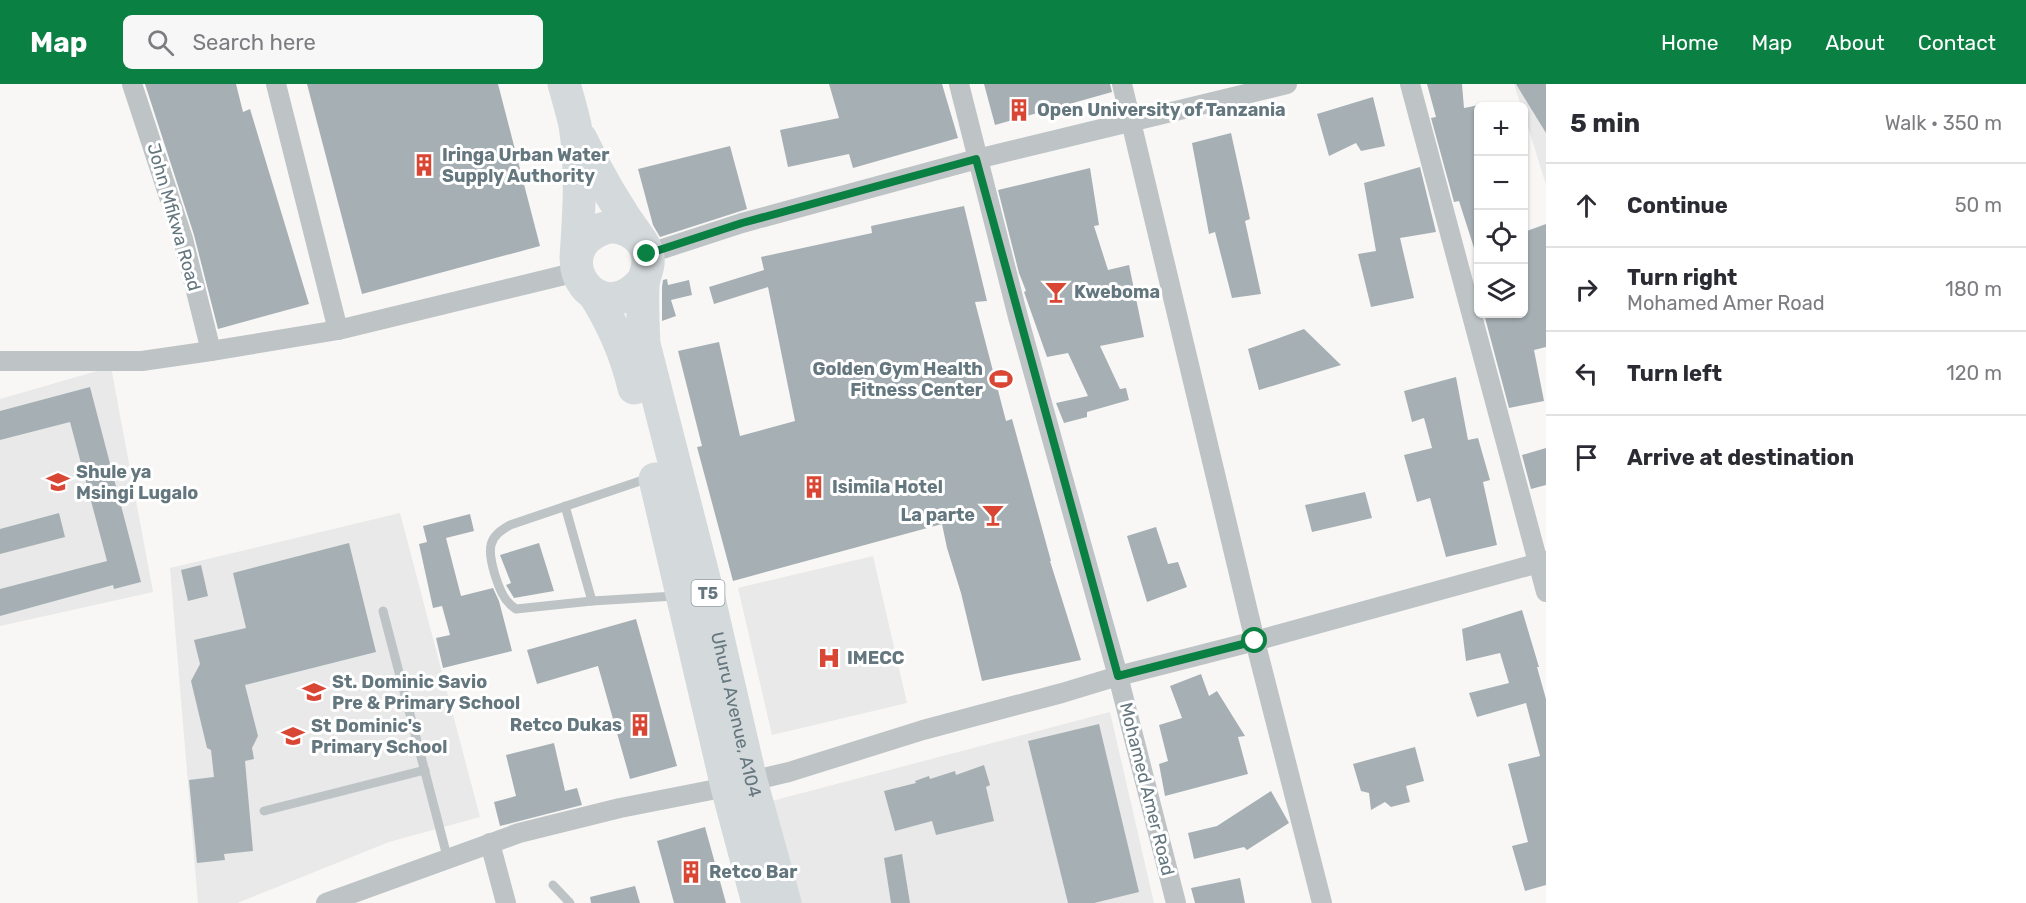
<!DOCTYPE html>
<html lang="en">
<head>
<meta charset="utf-8">
<style>
  :root { --surface:#fff; --page:#f7f7f7; --text:#2b2b33; --muted:#7c7c81; --line:#e1e1e2; --accent:#0b8043 }
  body { margin:0; font-family:Rubik,sans-serif; background:var(--page); color:var(--text) }
  .controls { position:absolute; right:18px; top:18px; display:grid; overflow:hidden; border-radius:9px; box-shadow:0 2px 4px #0004 }
  .controls button { width:54px; height:54px; display:grid; place-items:center; padding:0; border:0; border-bottom:2px solid var(--line); background:var(--surface); color:var(--text); font:30px sans-serif }
  .stop { position:absolute; width:18px; height:18px; margin:-14px; border:4px solid #0b8043; border-radius:50%; background:#fff }
  .stop.end { background:#0b8043; border-color:#fff; box-shadow:0 2px 6px #0008 }
  .list { margin:0; padding:0; list-style:none }
  h2 { display:flex; justify-content:space-between; align-items:center; height:78px; margin:0; padding:0 24px; font-size:26px }
  h2 small { font-size:20px; font-weight:400; color:var(--muted) }
  .list li { display:grid; grid-template-columns:39px 1fr auto; gap:18px; align-items:center; box-sizing:border-box; height:84px; padding:0 24px; border-top:2px solid var(--line) }
  .list b { display:block; font-size:22px; white-space:nowrap }
  .list p { margin:0; font-size:20px; white-space:nowrap; color:var(--muted) }
  .list em { font-size:20px; font-style:normal; color:var(--muted) }
  .icon { flex:none; width:33px; height:33px; fill:none; stroke:currentColor; stroke-width:2; stroke-linecap:round; stroke-linejoin:round }
  .map { position:relative; flex:none; width:1546px; height:819px; overflow:hidden }
  header { display:flex; align-items:center; gap:36px; box-sizing:border-box; height:84px; padding:0 30px; background:var(--accent); color:#fff }
  header strong { font-size:28px }
  nav { display:flex; gap:33px; margin-inline-start:auto; font-size:21px }
  .search { width:420px; height:54px; background:var(--page); display:flex; align-items:center; gap:15px; box-sizing:border-box; padding:0 21px; border-radius:9px; color:var(--muted); font-size:22px }
  main { display:flex }
  aside { flex:1; background:var(--surface) }
  .map>svg:first-child { display:block }
  .built { fill:#e8e9e8 }
  .building { fill:#a6b0b4 }
  .lines { fill:none; stroke-linecap:round; stroke-linejoin:round }
  .lane { stroke:#bec4c6; stroke-width:9 }
  .street { stroke:#bec4c6; stroke-width:20 }
  .highway { stroke:#d4d9db; stroke-width:33 }
  .route { stroke:#0b8043; stroke-width:8 }
  .labels { text-anchor:middle; dominant-baseline:central; stroke-width:6; stroke-linejoin:round; paint-order:stroke }
  .shield { fill:#fff; stroke:#929fa5; stroke-width:1.5 }
  .shield-label { font-size:16px; font-weight:bold; fill:#64767e }
  .poi-label { font-size:18px; font-weight:bold; fill:#64767e; stroke:#fff; text-anchor:start }
  .street-label { font-size:18px; fill:#64767e; stroke:#fff }
</style>
</head>
<body>
<header>
<strong>Map</strong>
<div class="search"><svg class="icon" aria-label="search" viewBox="0 0 24 24"><circle cx="10" cy="10" r="6"/><path d="M15 15l6 6"/></svg>Search here</div>
<nav><a>Home</a><a>Map</a><a>About</a><a>Contact</a></nav>
</header>
<main>
<div class="map">
<svg width="1546" height="819" viewBox="0 0 1546 819">
  <rect width="100%" height="100%" fill="#f8f7f5"/>
  <!-- built -->
  <g class="built">
    <path d="M1514,0h32v101l-22,-71v-8h-3z"/>
    <path d="M111,283l42,225 -153,34v-227z"/>
    <path d="M400,429l80,304 -91,25 -152,61h-39l-28,-335z"/>
    <path d="M873,472l34,147 -135,32 -34,-147z"/>
    <path d="M1110,628l44,191h-360l-26,-101z"/>
  </g>
  <!-- building -->
  <g class="building">
    <path d="M145,0h91l7,28 7,-3 59,195 -91,25 -24,-94z"/>
    <path d="M307,0h191l42,162 -178,48z"/>
    <path d="M829,0h113l16,54 -105,30 -4,-14 -61,13 -8,-37 59,-12z"/>
    <path d="M984,0h126l2,8 -117,33z"/>
    <path d="M1427,0h35l2,24 15,-3v145l-4,1 -16,-50 -5,1 -23,-84 5,-1z"/>
    <path d="M1516,0h30v49l-24,-39z"/>
    <path d="M1373,13l12,49 -24,5 -5,-8 -27,13 -12,-42z"/>
    <path d="M1231,49l19,86 -5,2 16,73 -29,4 -17,-66 -6,2 -17,-91z"/>
    <path d="M730,62l17,63 -87,28 -7,-12 -15,-56z"/>
    <path d="M1420,83l16,65 -36,6 14,60 -43,9 -13,-53 18,-3 -12,-68z"/>
    <path d="M1090,84l9,57 -5,1 14,44 21,-5 15,72 -44,9 20,43 6,-1 3,12 -42,12v5l-23,6 -8,-20 32,-7 -20,-43 -21,4 -23,-65 2,-1 -7,-18 -21,-83z"/>
    <path d="M964,122l23,95 -12,1 31,119 6,-2 39,142h-1l31,99 -99,21 -21,-88 -14,-45 -5,-24 -209,57 -36,-134 5,-1 -24,-95 41,-9 21,94 55,-15 -27,-134 -54,17 -5,-17 55,-17 -3,-13 111,-24 -1,-7z"/>
    <path d="M1546,140v123l-12,3 10,51 -35,7 -25,-94h40v-82z"/>
    <path d="M667,195l1,6 21,-5 3,15 -21,5 5,16 -14,5v-34l1,-7z"/>
    <path d="M1304,245l37,36 -82,25 -11,-41z"/>
    <path d="M1456,293l12,63 10,-2 12,42 -7,2 14,63 -51,12 -16,-59 -13,4 -13,-47 28,-7 -8,-30 -12,4 -8,-31z"/>
    <path d="M90,303l51,195 -27,7 -1,-4 -113,31v-27l107,-28 -37,-139 -70,18v-29z"/>
    <path d="M1546,364v37l-15,4 -9,-34z"/>
    <path d="M1365,408l7,26 -60,14 -7,-27z"/>
    <path d="M59,429l6,24 -65,17v-25z"/>
    <path d="M470,430l4,17 -28,7 15,58 32,-8 6,13 13,50 -69,17 -7,-30 14,-3 -8,-29 -9,2 -14,-64 8,-2 -4,-16z"/>
    <path d="M1156,443l12,37 10,-2 9,25 -40,15 -20,-66z"/>
    <path d="M349,459l27,109 -131,33 13,51 -6,12 2,11 -9,2 8,90 -29,3 1,6 -28,3 -8,-83 25,-3 -3,-27 -4,-2 -16,-67 9,-17 -6,-24 52,-12 -13,-55z"/>
    <path d="M539,459l15,48 -40,7 -8,-13 5,-2 -11,-28z"/>
    <path d="M201,481l7,31 -20,5 -7,-31z"/>
    <path d="M1522,526l17,57h-2l9,32v186l-21,6 -13,-45 16,-4 -20,-78 32,-8 -14,-53 -49,14 -8,-24 40,-10 -9,-30 -34,8 -4,-32z"/>
    <path d="M636,535l41,147 -47,13 -32,-113 -61,18 -10,-34z"/>
    <path d="M1201,590l8,22 8,-5 28,45 -7,1 10,37 -83,22 -6,-32 9,-3 -9,-36 23,-7 -12,-32z"/>
    <path d="M1099,640l40,168 -45,11h-26l-40,-162z"/>
    <path d="M554,659l11,48 12,-3 5,17 -82,21 -6,-24 22,-6 -10,-41z"/>
    <path d="M1415,663l9,34 -18,5 4,16 -19,5 -6,-5 -14,8 -2,-17 -8,-2 -8,-27z"/>
    <path d="M984,681l6,20 -4,2 8,34 -58,14 -4,-14 -37,10 -11,-40 32,-8 -1,-2 14,-5 1,3 25,-8 1,4z"/>
    <path d="M1271,707l18,32 -42,27 -3,-3 -50,12 -6,-26 29,-7z"/>
    <path d="M705,743l21,76h-52l-17,-62z"/>
    <path d="M902,770l8,49h-19l-7,-45z"/>
    <path d="M1240,794l5,25h-50l-4,-15z"/>
    <path d="M635,802l5,17h-49l-1,-6z"/>
  </g>
  <g class="lines">
    <!-- lane -->
    <g class="lane">
      <path d="M649,394l-139,47c-8,5 -17,10 -19,20 -3,13 8,49 18,58 2,3 5,4 7,6l76,-8 83,-5"/>
      <path d="M565,422l27,95"/>
      <path d="M383,527l65,249"/>
      <path d="M264,727l161,-41"/>
      <path d="M553,801l17,18"/>
    </g>
    <!-- street -->
    <g class="street">
      <path d="M132,0l51,155 28,112"/>
      <path d="M276,0l62,246"/>
      <path d="M959,0l59,233 100,359 58,227"/>
      <path d="M1122,0l133,557 67,262"/>
      <path d="M1410,0l136,508"/>
      <path d="M647,170l95,-31 235,-64 310,-75"/>
      <path d="M0,277h142l69,-10 127,-21 239,-58"/>
      <path d="M751,697l38,-9 134,-42 139,-37 56,-17 137,-35 291,-80"/>
      <path d="M490,759l16,60"/>
      <path d="M326,819l193,-70 101,-25 107,-21"/>
    </g>
    <!-- highway -->
    <g class="highway">
      <path d="M564,0c4,14 8,28 11,41 7,44 4,89 1,133"/>
      <path d="M581,55c17,36 37,70 60,102"/>
      <path id="s1" d="M643,197c-45,53 -98,-27 -43,-51 18,-9 42,4 47,23 4,12 -3,21 -4,32 -1,19 0,39 1,59l63,246 44,191 34,122"/>
      <path d="M594,210c19,30 32,60 40,94"/>
      <path d="M655,395l72,308 31,116"/>
    </g>
  </g>
  <g class="lines">
    <!-- route -->
    <path class="route" d="M647,170l95,-31 234,-64 142,517 137,-35"/>
  </g>
  <!-- icons -->
  <defs>
    <g id="building-bare" transform="scale(1.8)"><path d="M-4-6H4V6H1V3H-1V6H-4ZM-2.5-4.3h1.7v1.8h-1.7ZM.8-4.3h1.7v1.8H.8ZM-2.5-1h1.7V.8h-1.7ZM.8-1h1.7V.8H.8Z" fill="#d94634" stroke="#fff" stroke-width="2.5" paint-order="stroke"/></g>
    <g id="bar-bare" transform="scale(1.8)"><path d="M-6-5H6L.8 .8V4.5H3.5V6h-7V4.5H-.8V.8Z" fill="#d94634" stroke="#fff" stroke-width="2.5" paint-order="stroke"/></g>
    <g id="stadium-bare" transform="scale(1.8)"><path d="M0-5a6.5 5 0 1 0 0 10a6.5 5 0 1 0 0-10ZM-3.5-1.8h7v3.6h-7Z" fill="#d94634" stroke="#fff" stroke-width="2.5" paint-order="stroke"/></g>
    <g id="school-bare" transform="scale(1.8)"><path d="M0-5L7-2L0 1L-7-2ZM-4 1L0 2.5L4 1V4Q0 6-4 4Z" fill="#d94634" stroke="#fff" stroke-width="2.5" paint-order="stroke"/></g>
    <g id="hospital-bare" transform="scale(1.8)"><path d="M-5-5h3v3.5h4V-5h3V5h-3V1.5h-4V5h-3Z" fill="#d94634" stroke="#fff" stroke-width="2.5" paint-order="stroke"/></g>
  </defs>
  <g fill-rule="evenodd">
    <use href="#building-bare" x="1019" y="26"/>
    <use href="#building-bare" x="424" y="81"/>
    <use href="#bar-bare" x="1056" y="208"/>
    <use href="#stadium-bare" x="1001" y="295"/>
    <use href="#school-bare" x="58" y="398"/>
    <use href="#building-bare" x="814" y="403"/>
    <use href="#bar-bare" x="993" y="431"/>
    <use href="#hospital-bare" x="829" y="574"/>
    <use href="#school-bare" x="314" y="608"/>
    <use href="#building-bare" x="640" y="641"/>
    <use href="#school-bare" x="293" y="652"/>
    <use href="#building-bare" x="691" y="788"/>
  </g>
  <g class="labels">
    <!-- shield labels -->
    <rect class="shield" x="691.5" y="496" width="33" height="26" rx="4.5"/>
    <g class="shield-label">
      <text x="708" y="509">T5</text>
    </g>
    <!-- poi labels -->
    <g class="poi-label">
      <text x="1037" y="26">Open University of Tanzania</text>
      <text x="442" y="71">Iringa Urban Water<tspan x="442" dy="21">Supply Authority</tspan></text>
      <text x="1074" y="208">Kweboma</text>
      <text x="983" y="285" text-anchor="end">Golden Gym Health<tspan x="983" dy="21">Fitness Center</tspan></text>
      <text x="76" y="388">Shule ya<tspan x="76" dy="21">Msingi Lugalo</tspan></text>
      <text x="832" y="403">Isimila Hotel</text>
      <text x="975" y="431" text-anchor="end">La parte</text>
      <text x="847" y="574">IMECC</text>
      <text x="332" y="598">St. Dominic Savio<tspan x="332" dy="21">Pre &amp; Primary School</tspan></text>
      <text x="622" y="641" text-anchor="end">Retco Dukas</text>
      <text x="311" y="642">St Dominic's<tspan x="311" dy="21">Primary School</tspan></text>
      <text x="709" y="788">Retco Bar</text>
    </g>
    <!-- street labels -->
    <g class="street-label">
      <text transform="translate(174 133) rotate(74)">John Mfikwa Road</text>
      <text stroke="none"><textPath href="#s1" startOffset="668">Uhuru Avenue, A104</textPath></text>
      <text transform="translate(1147 705) rotate(76)">Mohamed Amer Road</text>
    </g>
  </g>
</svg>
<div class="controls">
<button>+</button>
<button>−</button>
<button><svg class="icon" aria-label="locate" viewBox="0 0 24 24"><circle cx="12" cy="12" r="6"/><path d="M12 2v4M12 18v4M2 12h4M18 12h4"/></svg></button>
<button><svg class="icon" aria-label="layers" viewBox="0 0 24 24"><path d="M12 4l9 5-9 5-9-5zM3 14l9 5 9-5"/></svg></button>
</div>
<div class="stop" style="left:1255px;top:557px"></div>
<div class="stop end" style="left:647px;top:170px"></div>
</div>
<aside>
<h2>5 min<small>Walk · 350 m</small></h2>
<ul class="list">
<li><svg class="icon" aria-label="ahead" viewBox="0 0 24 24"><path d="M12 20V5M6 11l6-6 6 6"/></svg><div><b>Continue</b></div><em>50 m</em></li>
<li><svg class="icon" aria-label="right" viewBox="0 0 24 24"><path d="M7 20v-9h11M14 6l5 5-5 5"/></svg><div><b>Turn right</b><p>Mohamed Amer Road</p></div><em>180 m</em></li>
<li><svg class="icon" aria-label="left" viewBox="0 0 24 24"><path d="M17 20v-9H6M10 6l-5 5 5 5"/></svg><div><b>Turn left</b></div><em>120 m</em></li>
<li><svg class="icon" aria-label="arrive" viewBox="0 0 24 24"><path d="M6 21V4h12l-3 4 3 4H6"/></svg><div><b>Arrive at destination</b></div></li>
</ul>
</aside>
</main>
</body>
</html>
